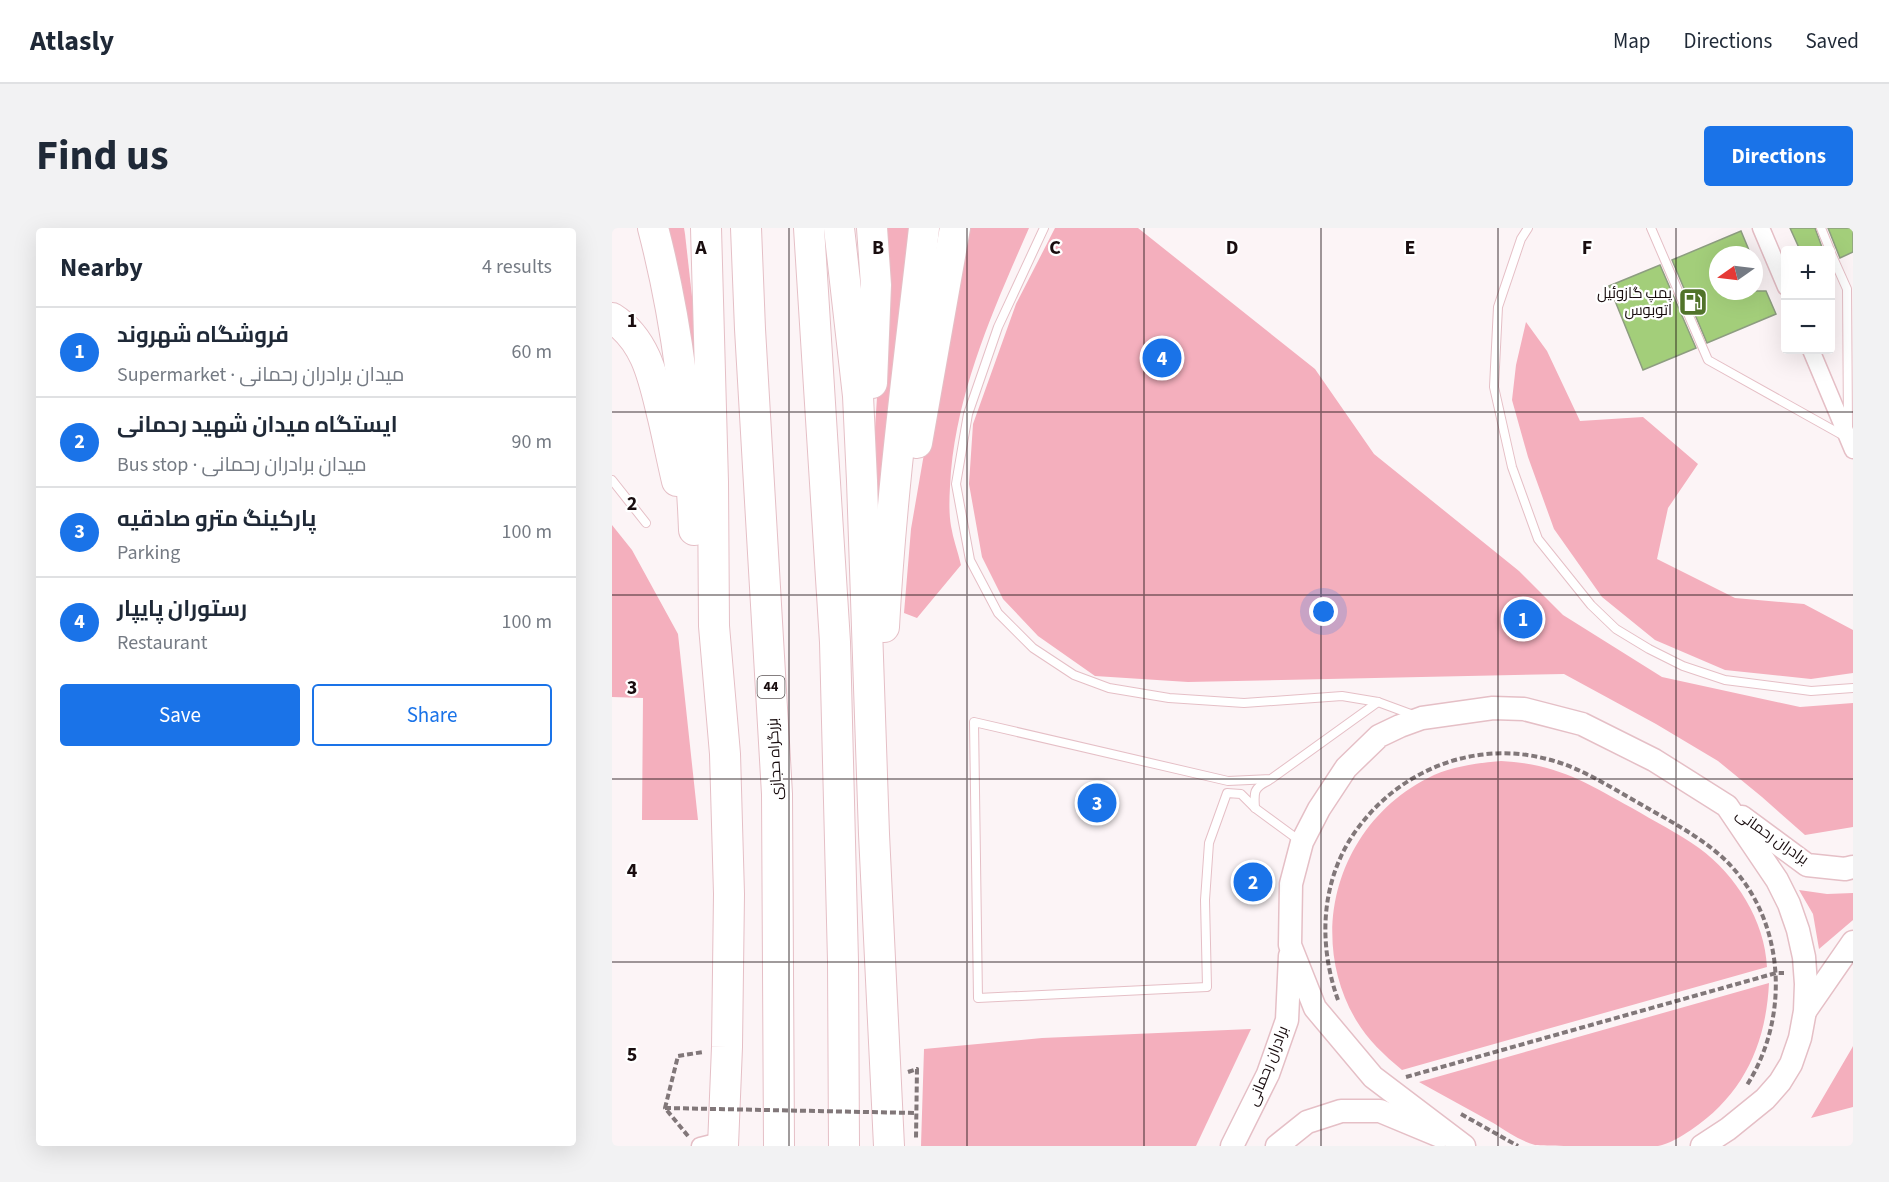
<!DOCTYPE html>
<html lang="en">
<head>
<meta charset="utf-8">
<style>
  :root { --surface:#fff; --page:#f2f2f3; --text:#1f2937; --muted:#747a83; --line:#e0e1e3; --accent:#1a73e8 }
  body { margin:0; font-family:"Source Sans 3",Cairo,sans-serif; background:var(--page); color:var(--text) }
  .controls { position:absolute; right:18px; top:18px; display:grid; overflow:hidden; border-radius:6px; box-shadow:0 6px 24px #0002 }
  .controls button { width:54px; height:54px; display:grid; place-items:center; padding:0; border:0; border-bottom:2px solid var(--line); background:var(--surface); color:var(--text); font:30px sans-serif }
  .compass { position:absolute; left:1097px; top:18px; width:54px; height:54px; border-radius:50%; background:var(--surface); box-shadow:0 6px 24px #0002; rotate:256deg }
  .you { position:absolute; left:712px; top:384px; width:21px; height:21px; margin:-15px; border:4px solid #fff; border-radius:50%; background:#1a73e8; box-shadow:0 0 0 9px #1a73e833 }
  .badge { display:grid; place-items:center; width:39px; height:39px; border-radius:50%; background:var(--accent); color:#fff; font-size:20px; font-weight:700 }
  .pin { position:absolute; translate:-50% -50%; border:3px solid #fff; box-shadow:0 2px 6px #0006 }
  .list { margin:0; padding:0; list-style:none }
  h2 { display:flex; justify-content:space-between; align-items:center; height:78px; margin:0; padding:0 24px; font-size:26px }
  h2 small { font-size:20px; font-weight:400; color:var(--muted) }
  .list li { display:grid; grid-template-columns:39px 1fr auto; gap:18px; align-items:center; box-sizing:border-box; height:90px; padding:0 24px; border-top:2px solid var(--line) }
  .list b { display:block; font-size:22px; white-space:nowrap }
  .list p { margin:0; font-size:20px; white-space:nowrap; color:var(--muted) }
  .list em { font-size:20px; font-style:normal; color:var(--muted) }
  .actions { display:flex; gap:12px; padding:18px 24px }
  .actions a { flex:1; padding:14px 0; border:2px solid var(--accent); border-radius:6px; text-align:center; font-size:21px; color:var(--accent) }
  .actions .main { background:var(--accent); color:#fff }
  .map { position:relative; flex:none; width:1241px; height:918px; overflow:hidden; border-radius:6px }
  header { display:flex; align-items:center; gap:36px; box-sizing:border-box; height:84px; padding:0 30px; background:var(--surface); border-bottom:2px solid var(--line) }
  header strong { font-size:28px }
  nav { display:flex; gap:33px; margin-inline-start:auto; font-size:21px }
  .intro { display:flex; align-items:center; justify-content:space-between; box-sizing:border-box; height:144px; padding:0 36px }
  h1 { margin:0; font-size:42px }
  .button { padding:15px 27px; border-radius:6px; background:var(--accent); color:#fff; font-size:21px; font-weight:700 }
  main { display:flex; gap:36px; padding:0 36px }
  aside { flex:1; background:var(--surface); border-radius:6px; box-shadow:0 6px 24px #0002 }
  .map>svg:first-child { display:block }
  .green { fill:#f4afbd }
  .building { fill:#a3ce7a; stroke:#8d9d80; stroke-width:1.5 }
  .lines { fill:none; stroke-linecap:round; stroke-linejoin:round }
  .lane-casing { stroke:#e5bfc6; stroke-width:10 }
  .street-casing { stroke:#e5bfc6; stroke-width:19 }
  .secondary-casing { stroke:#e5bfc6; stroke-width:25 }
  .highway-casing { stroke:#e5bfc6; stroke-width:32 }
  .path { stroke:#817779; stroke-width:4; stroke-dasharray:6 3; stroke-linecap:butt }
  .lane { stroke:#fff; stroke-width:8 }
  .street { stroke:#fff; stroke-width:16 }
  .secondary { stroke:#fff; stroke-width:22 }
  .highway { stroke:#fff; stroke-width:30 }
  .path-bridge { stroke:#817779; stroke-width:4; stroke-dasharray:6 3; stroke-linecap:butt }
  .grid { fill:none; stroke:#190d0f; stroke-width:1.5; stroke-opacity:0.55 }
  .labels { text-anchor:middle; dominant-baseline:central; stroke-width:4.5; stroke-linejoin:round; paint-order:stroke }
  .shield { fill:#fff; stroke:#5e5657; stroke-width:1.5 }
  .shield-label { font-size:14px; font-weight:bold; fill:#190d0f }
  .poi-label { font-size:15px; fill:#190d0f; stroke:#fff; text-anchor:end }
  .street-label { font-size:15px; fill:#190d0f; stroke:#fff }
  .grid-label { font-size:20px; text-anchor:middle; font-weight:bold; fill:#190d0f; stroke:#fff; stroke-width:4.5; stroke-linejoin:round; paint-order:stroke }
</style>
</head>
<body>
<header>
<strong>Atlasly</strong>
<nav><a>Map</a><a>Directions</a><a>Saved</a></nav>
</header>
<div class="intro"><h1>Find us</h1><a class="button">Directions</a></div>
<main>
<aside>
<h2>Nearby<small>4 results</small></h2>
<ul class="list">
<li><span class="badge">1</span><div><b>فروشگاه شهروند</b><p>Supermarket · میدان برادران رحمانی</p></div><em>60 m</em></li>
<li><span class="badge">2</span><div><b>ایستگاه میدان شهید رحمانی</b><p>Bus stop · میدان برادران رحمانی</p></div><em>90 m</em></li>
<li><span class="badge">3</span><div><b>پارکینگ مترو صادقیه</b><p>Parking</p></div><em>100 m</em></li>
<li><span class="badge">4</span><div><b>رستوران پایپار</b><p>Restaurant</p></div><em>100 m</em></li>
</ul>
<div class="actions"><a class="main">Save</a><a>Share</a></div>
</aside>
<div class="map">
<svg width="1241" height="918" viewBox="0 0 1241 918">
  <rect width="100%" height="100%" fill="#fcf4f6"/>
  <!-- green -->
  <g class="green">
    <path d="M53,0h19l1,6 10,89 9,159z"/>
    <path d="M266,0h35l-34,293 -8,12 4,-105 6,-92z"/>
    <path d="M351,0h66c-34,78 -70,157 -78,243 -1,18 -3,37 0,55 2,13 7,26 10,39l-44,53 -13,-5 7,-84z"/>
    <path d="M443,0h83l177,141 59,85 145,117 44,44 99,62 138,30 53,-4v124l-48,8 -43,-38 -44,-36 -62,-37 -92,-50 -376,8 -93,-6 -57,-40 -35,-37 -21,-42 -13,-73 4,-60 43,-120z"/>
    <path d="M914,94l21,29 33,70 63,-4 55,47 -30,44 -11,51 78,39 69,6 49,26v43l-42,6 -86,-9 -70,-30 -53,-43 -48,-68 -26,-72 -16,-57 4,-35z"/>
    <path d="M0,297l20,25 46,84 20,186h-56l1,-122 -31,-1z"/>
    <path d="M889,533c56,3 84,21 131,47 22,13 46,25 67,40 37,27 66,73 68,119l-365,103c-18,-15 -34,-30 -46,-50 -52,-89 -15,-202 78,-245 21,-9 44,-12 67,-14z"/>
    <path d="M1187,662l28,4 26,-1v27l-34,29 -6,-35z"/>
    <path d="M1157,755c-3,62 -26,112 -78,147 -9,6 -22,14 -33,16 -19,0 -44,0 -64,0 -14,0 -47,0 -59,-1 -14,-4 -28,-13 -40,-21 -25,-14 -51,-28 -76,-42z"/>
    <path d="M639,801l-55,117h-275l3,-97 118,-11z"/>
    <path d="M1241,818v61l-42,11 41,-70z"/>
  </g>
  <!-- building -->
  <g class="building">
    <path d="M1178,0h25l8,22h-23z"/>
    <path d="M1216,0h25v24l-13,6z"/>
    <path d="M1129,3l10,24h-33v36h48l10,23 -69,29 -35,-83z"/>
    <path d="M1048,37l36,83 -53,22 -34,-84z"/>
  </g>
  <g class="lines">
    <!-- lane casing -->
    <g class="lane-casing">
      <g id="lane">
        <path d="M432,0l-46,99 -30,87 -12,70 14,76 28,53 35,35 41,27 35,13 60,10 75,5 98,-7 36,6 38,14"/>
        <path d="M916,0l-7,11 -23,68 -4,80 18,80 26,72 53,66 25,24 33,20 34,17 42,14 86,11 42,-3"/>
        <path d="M1039,0l57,132 136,76"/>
        <path d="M1209,0l9,22"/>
        <path d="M1218,23l17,38 1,137"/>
        <path d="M0,252l34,43"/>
        <path d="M643,580c-1,-15 -2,-20 13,-27"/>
        <path d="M688,613l-45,-33 -14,-14 -14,-1 -18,50 -4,57 2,87 -229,11 -4,-276 254,59 43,-2 107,-77"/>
      </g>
    </g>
    <!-- street casing -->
    <g class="street-casing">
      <g id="street">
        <path d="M1149,0l25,59"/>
        <path d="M1199,122l42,100"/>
        <path d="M88,918l24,-6"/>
      </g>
    </g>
    <!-- secondary casing -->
    <g class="secondary-casing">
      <g id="secondary">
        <path d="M1130,589l65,48 38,4 8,-2"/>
        <path d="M1194,782l47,-68"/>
        <path d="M620,918l36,-72 19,-54 3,-64"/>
        <path d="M665,918l30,-24 34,-11h39l60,25"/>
        <path d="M852,918l-91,-69 -58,-69 -25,-63 1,-61 11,-42 17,-33 27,-41 33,-32 21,-10 22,-8 71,-10 31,1 58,15 72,36 73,46 50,74 12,24 9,26 6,27 2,27 -1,27 -5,27 -9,26 -11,18 -15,17 -37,30 -26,17"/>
      </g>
    </g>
    <!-- highway casing -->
    <g class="highway-casing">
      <g id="highway">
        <path d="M41,0c26,99 37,200 41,302"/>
        <path d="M94,0l7,254 1,144 11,128 4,140 -2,153 -4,99"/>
        <path d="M134,0l4,101 27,465 2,352"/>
        <path d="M197,0l26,414 8,319 1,185"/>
        <path d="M227,0l19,168 4,85 12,353 15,312"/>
        <path d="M0,90c35,22 42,63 51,100 5,21 9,42 14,63"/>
        <path d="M260,155l4,-98 -4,-57"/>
        <path d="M305,215l38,-215"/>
        <path d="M272,399c7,-134 25,-266 40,-399"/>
      </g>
    </g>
    <!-- path -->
    <g class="path">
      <path d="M726,772c-19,-53 -18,-113 13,-162 42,-65 120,-99 196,-79 33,8 61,27 90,43 29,17 59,32 84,54 64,58 71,158 26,229"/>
      <path d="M296,844l9,-3 -1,70"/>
      <path d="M794,849l370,-104h8"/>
      <path d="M849,886l57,32"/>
      <path d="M76,908l-23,-28 13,-52 25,-4"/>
    </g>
    <!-- lane -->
    <use href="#lane" class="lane"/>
    <!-- street -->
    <use href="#street" class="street"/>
    <!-- secondary -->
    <use href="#secondary" class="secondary"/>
    <!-- highway -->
    <use href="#highway" class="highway"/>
    <!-- path-bridge -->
    <path class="path-bridge" d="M53,880l251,5"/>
  </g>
  <!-- grid -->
  <path class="grid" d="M177,0v918M355,0v918M532,0v918M709,0v918M886,0v918M1064,0v918M0,184h1241M0,367h1241M0,551h1241M0,734h1241"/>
  <!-- icons -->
  <defs>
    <g id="fuel-square" transform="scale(1.5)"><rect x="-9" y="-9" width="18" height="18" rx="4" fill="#51732b" stroke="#fff"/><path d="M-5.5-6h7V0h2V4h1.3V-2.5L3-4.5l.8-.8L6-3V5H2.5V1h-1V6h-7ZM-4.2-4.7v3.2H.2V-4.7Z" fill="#fff"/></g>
  </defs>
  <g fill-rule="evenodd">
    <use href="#fuel-square" x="1081" y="74"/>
  </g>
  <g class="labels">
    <!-- shield labels -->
    <rect class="shield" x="145.5" y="448" width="27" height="22" rx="4.5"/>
    <g class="shield-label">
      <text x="159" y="459">44</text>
    </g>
    <!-- poi labels -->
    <g class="poi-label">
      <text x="1060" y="65">پمپ گازوئیل<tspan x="1060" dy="17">اتوبوس</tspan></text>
    </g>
    <!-- street labels -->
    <g class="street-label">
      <text transform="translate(163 531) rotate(-93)">بزرگراه حجازی</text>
      <text transform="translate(1160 609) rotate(35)">برادران رحمانی</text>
      <text transform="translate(656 838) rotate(-68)">برادران رحمانی</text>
    </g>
  </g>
  <g class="grid-label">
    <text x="89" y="26">A</text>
    <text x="266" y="26">B</text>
    <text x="443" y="26">C</text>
    <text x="620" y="26">D</text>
    <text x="798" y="26">E</text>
    <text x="975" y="26">F</text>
    <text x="20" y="99">1</text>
    <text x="20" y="282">2</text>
    <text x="20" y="466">3</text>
    <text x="20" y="649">4</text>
    <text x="20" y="833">5</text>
  </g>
</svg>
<div class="controls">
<button>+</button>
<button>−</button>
</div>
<svg class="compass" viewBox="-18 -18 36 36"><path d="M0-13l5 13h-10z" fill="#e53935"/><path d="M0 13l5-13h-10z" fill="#747a83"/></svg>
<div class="you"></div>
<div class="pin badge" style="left:911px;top:391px">1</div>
<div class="pin badge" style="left:641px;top:654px">2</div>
<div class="pin badge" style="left:485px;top:575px">3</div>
<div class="pin badge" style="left:550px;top:130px">4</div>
</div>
</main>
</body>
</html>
